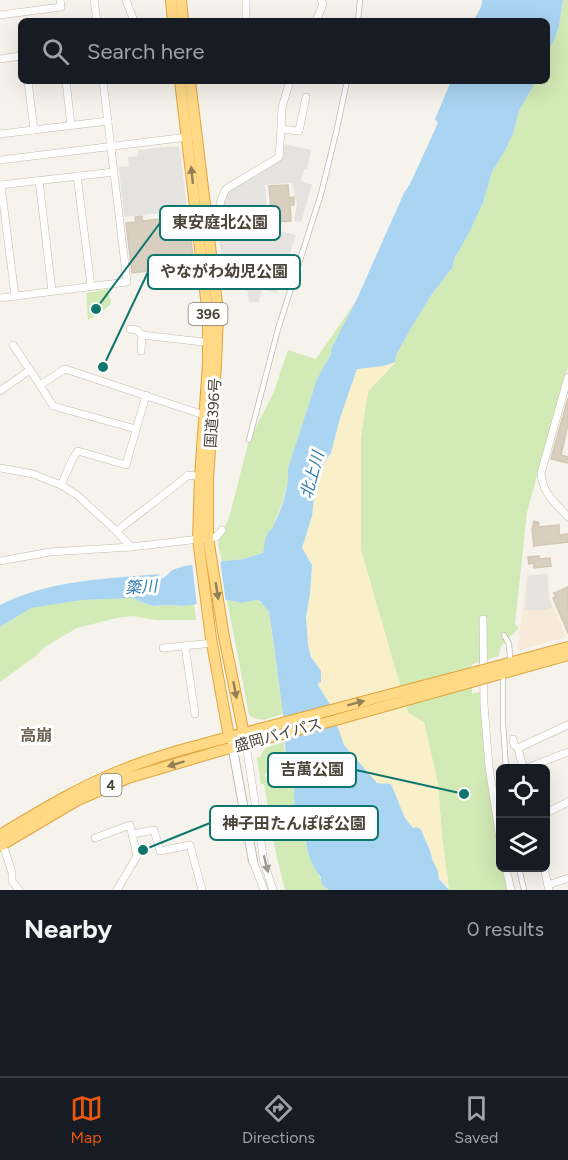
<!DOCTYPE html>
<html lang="en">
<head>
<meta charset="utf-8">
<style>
  :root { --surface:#171b24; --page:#242831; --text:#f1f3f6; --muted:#9ea1a6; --line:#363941; --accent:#ea580c }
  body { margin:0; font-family:Figtree,"Noto Sans JP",sans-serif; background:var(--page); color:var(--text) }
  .controls { position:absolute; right:18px; bottom:18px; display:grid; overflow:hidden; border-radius:9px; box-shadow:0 6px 24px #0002 }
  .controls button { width:54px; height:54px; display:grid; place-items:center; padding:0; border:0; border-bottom:2px solid var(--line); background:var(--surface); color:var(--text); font:30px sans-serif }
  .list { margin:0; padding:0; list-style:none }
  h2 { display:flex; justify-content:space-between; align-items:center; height:78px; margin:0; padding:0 24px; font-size:26px }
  h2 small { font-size:20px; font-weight:400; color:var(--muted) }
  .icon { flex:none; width:33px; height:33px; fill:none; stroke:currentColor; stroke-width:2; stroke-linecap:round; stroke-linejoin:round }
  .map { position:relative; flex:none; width:568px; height:890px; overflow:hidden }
  .search { position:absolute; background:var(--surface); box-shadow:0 6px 24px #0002; left:18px; right:18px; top:18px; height:66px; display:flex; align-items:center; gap:15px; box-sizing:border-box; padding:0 21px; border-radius:9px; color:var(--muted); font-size:22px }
  .sheet { height:186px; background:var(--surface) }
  nav { display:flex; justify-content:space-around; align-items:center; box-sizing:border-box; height:84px; border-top:2px solid var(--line); background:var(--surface); font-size:16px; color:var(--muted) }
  nav a { display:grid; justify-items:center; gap:3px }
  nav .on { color:var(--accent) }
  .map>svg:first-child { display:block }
  .commercial { fill:#f7ead8 }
  .green { fill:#d2eab5 }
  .sand { fill:#f9efc9 }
  .parking { fill:#e5e3e0 }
  .water { fill:#a9d4f2 }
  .pier { fill:#f6f3ec }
  .building { fill:#d8cfc1; stroke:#d3c7b4; stroke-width:1.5 }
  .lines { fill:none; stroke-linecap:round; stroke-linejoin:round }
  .pedestrian-casing { stroke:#c2bbae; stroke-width:6 }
  .minor-casing { stroke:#c2bbae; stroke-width:8 }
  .tertiary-casing { stroke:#c2bbae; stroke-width:10 }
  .trunk-casing { stroke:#e0a43c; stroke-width:12 }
  .pedestrian { stroke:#fff; stroke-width:4.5 }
  .minor { stroke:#fff; stroke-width:7 }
  .tertiary { stroke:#fff; stroke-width:8 }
  .trunk { stroke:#ffd985; stroke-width:10 }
  .trunk-bridge-casing { stroke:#e0a43c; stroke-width:12; stroke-linecap:butt }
  .trunk-bridge { stroke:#ffd985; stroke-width:10 }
  .oneway { fill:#938057 }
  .oneway2 { fill:#9c9892 }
  .labels { text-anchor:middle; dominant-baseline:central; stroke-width:6; stroke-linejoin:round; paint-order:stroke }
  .shield { fill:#fff; stroke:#817c74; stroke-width:1.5 }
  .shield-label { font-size:14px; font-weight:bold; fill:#4b4439 }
  .street-label { font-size:15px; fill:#4b4439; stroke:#fff }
  .water-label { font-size:16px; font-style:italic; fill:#2e7ab2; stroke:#fff }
  .neighbourhood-label { font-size:16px; font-weight:bold; fill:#6e6250; stroke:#fff }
  .leader { fill:none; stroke:#0f766e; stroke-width:2 }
  .callout-dot { fill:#0f766e; stroke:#fff; stroke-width:2 }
  .callout { fill:#fff; stroke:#0f766e; stroke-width:2 }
  .callout-label { font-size:16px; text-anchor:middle; font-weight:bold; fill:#4b4439 }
</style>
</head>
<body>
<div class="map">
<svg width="568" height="890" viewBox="0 0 568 890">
  <rect width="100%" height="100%" fill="#f6f3ec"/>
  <!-- commercial -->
  <path class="commercial" d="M548,573l2,25 16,39 -49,14 10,-76z"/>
  <!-- green -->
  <g class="green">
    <path d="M563,0h5v368l-6,18 -35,126 -12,112 4,4 -18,18 -2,10 -27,8v30l8,-2 5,74 15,93v9h2l5,22h-58l-7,-53 -4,-53 -14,-62 -16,-9 -47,-163v-114l7,-45 27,-28 1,-8 18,-32 18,-29 21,-27 1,-8 15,-26 14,-30 9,-31 11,-18 10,-20 6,-23 17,-30h11v-27l9,-18 3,-10z"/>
    <path d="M108,289l3,15 -12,10 -11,6 -2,-27z"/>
    <path d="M356,301l-25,48v5l-14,25 -29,89 1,9 -8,30 -7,16 -1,6 -6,5 -4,19 -20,6 -21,3 -4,-17 1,-6 10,-21 20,-78 24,-46 15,-44 28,9z"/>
    <path d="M132,598l20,8 17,-1 14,1 11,-2 2,16h-40l-23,-4 -16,2 -40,10 -34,20 -7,8 -36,26v-55l31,-19 51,-8z"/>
    <path d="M227,600l15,3 14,-3 7,4 6,8 14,102c-14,4 -22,10 -34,1z"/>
    <path d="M284,742l2,28 -21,4v3l26,-2 4,10 -1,5v10l10,39 5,16 16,33 5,2h-45l-9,-36 -12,-70h-3l-4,-27h3l5,-9z"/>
  </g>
  <!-- sand -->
  <path class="sand" d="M395,362l-27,30 -7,44v114l47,163 16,9 14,62 4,53 7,51c-11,-9 -14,-22 -18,-35 -2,-8 -7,-15 -10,-23l-8,-2 -8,-10 -14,-34c-5,-1 -9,1 -14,-1l-33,-37 -15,-43 -11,-18 3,-14c-23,-26 -13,-57 -10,-87 0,-6 2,-14 1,-20 -2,-5 -7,-11 -10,-16l10,-32 2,-18 3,-14 8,-23 6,-8 9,-35 17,-49 26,-3z"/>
  <!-- parking -->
  <g class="parking">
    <path d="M284,144l27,6 -4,19h-3l-3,12 11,4 -11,37 -7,-1 3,-17 -5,-21 -27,2 3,43 28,7 -19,58 -15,-3 -3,12h-10l-1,-10 -9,-9 -7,-25 -10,3 -6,-44 6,-3 2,-15 4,-8 55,-32z"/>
    <path d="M177,146l3,2 7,62 -63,7 -5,-50 10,-1 -1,-9 10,-1v-6z"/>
    <path d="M547,574l1,24 4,9 -7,3h-20l3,-34z"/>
  </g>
  <!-- water -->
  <g class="water">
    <path d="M482,0h81l-4,26 -3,10 -9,18v-33h-74c4,-6 9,-14 9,-21z"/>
    <path d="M451,81h85l-17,30 -6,23 -10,20 -11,18 -9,31 -14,30 -15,26 -1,8 -21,27 -18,29 -18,32 -1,7 -12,4 -26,3 -17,49 -9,35 -6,8 -8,23 -3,14 -2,18 -10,32 10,17 -2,29 -4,23 2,28 3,12 10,14v11l-3,1v2l11,18 15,42 33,38c5,1 9,0 14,1l14,34 8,10 4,-1 4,3 10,23 1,6 6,12 1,8 10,11h-119c-6,-2 -10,-6 -9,-13 -13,-14 -15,-35 -19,-52 -2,-7 -6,-12 -7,-18 -2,-12 1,-21 -4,-32l-4,-1 -4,-60 -11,-82 -3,-20 -9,-11 -4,-1 -14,3 -15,-3 -44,6 -14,-1 -17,1 -20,-8 -50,2 -51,8 -31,19v-22c49,-25 105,-26 159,-31l1,5 5,-2 7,-7 12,-4 59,-7 20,-6c2,-9 1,-20 10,-25 1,-6 5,-11 7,-17 5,-13 9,-29 8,-43l29,-89 14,-25v-5l25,-48 48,-108 6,-9 28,-61 -3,-4z"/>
  </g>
  <!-- pier -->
  <path class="pier" d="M220,559l6,44 -29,4 -5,-45z"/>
  <!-- building -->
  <g class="building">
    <path d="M288,185l1,13 5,-1v8h-4l1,16 -19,1 -3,-36z"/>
    <path d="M178,212l1,2 9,-1 6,53 -62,7 -6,-50 10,-1 -1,-5 7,-1v5l27,-3 -1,-5z"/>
    <path d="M568,398v26l-7,31 7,2v6l-17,-4z"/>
    <path d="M534,521l5,2 -1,4 21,-2v10l9,-1v8l-34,4 -2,-16z"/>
    <path d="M539,556v3l11,-1 1,8 -17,2v-5l-5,1 -1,-7z"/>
    <path d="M568,587v46l-15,-35 3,-2 -2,-3z"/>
  </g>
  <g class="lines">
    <!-- pedestrian casing -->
    <g class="pedestrian-casing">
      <g id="pedestrian">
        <path d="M358,21l2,-21"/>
        <path d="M249,440l29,-111 43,-135 15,-61 11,-52"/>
        <path d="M504,635l5,9 1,13"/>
        <path d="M503,679v45l3,44"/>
        <path d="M519,868l5,22"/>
      </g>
    </g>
    <!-- minor casing -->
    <g class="minor-casing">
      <g id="minor">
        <path d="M94,0l3,21"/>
        <path d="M126,0l8,21"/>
        <path d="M246,0v21"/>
        <path d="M0,15l61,-8 -1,-7"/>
        <path d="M316,21l7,-17 -2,-4"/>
        <path d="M0,59l21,-3"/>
        <path d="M28,81l6,49"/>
        <path d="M66,81l5,44"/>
        <path d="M290,81l-8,26 -1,22 18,2 7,-34"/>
        <path d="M0,134l108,-13"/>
        <path d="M0,160l188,-23"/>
        <path d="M77,176l14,110"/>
        <path d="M39,180l13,111"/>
        <path d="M0,185l114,-13"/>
        <path d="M1,185l14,111"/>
        <path d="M203,213l16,-2 2,-11 5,-11 53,-32 2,-28"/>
        <path d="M0,298l127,-16 -24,-201"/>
        <path d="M130,329l7,1 5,5 70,8"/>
        <path d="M13,345l27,40 13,21 83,23"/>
        <path d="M141,351l1,-16"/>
        <path d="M568,377l-27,96c2,22 14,29 27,44"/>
        <path d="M40,385l25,-16 142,47"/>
        <path d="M0,391l30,-21"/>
        <path d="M0,468l33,6 28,11 16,10 36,33 18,19"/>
        <path d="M61,485l12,-27 5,-7 48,14 20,-70"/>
        <path d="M117,531c23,-19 48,-36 71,-56l14,2"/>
        <path d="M0,561l50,-9 81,-5 85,-10 6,-7"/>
        <path d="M483,619l1,86 5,62 11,72"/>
        <path d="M185,646l10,68"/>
        <path d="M163,648l50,-5"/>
        <path d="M513,739l1,6 4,3 50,-23"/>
        <path d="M246,744l18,118 9,28"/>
        <path d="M518,748l5,20"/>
        <path d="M527,768l41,-16"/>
        <path d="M546,813l22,-11"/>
        <path d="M133,834l21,-4 6,21 30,-6 12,45"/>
        <path d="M95,838l35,-13 7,31 -20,34"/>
        <path d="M1,845l4,6 7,22v8l7,9"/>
        <path d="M253,861l11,29"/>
        <path d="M506,868l5,22"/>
        <path d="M544,868l5,22"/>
        <path d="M548,885l20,-7"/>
      </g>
    </g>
    <!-- tertiary casing -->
    <g class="tertiary-casing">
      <path id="tertiary" d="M232,744l21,117"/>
    </g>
    <!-- trunk casing -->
    <g class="trunk-casing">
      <g id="trunk">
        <path d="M171,0l2,21"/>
        <path d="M181,0l2,21"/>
        <path d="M180,81l28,234v49l-8,113 -2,62 13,99 18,99"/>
        <path d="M190,81l28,231 -2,53 -8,113v60l16,99 22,107"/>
        <path d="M498,666l70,-19"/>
        <path d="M500,674l68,-19"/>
        <path d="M0,835c40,-24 79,-48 122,-65 44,-18 91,-28 137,-41"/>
        <path d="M0,846l76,-45 52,-23 91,-27 120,-32"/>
      </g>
    </g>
    <!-- pedestrian -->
    <use href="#pedestrian" class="pedestrian"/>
    <!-- minor -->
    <use href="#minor" class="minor"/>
    <!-- tertiary -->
    <use href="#tertiary" class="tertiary"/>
    <!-- trunk -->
    <use href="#trunk" class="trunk"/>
    <!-- trunk-bridge casing -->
    <g class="trunk-bridge-casing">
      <g id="trunk-bridge">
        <path d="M339,719l161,-45"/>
        <path d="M259,729l239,-63"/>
      </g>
    </g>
    <!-- trunk-bridge -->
    <use href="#trunk-bridge" class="trunk-bridge"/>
  </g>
  <!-- one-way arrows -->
  <defs><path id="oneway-solid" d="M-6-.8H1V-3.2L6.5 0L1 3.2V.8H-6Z" transform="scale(1.5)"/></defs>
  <g class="oneway">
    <use href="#oneway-solid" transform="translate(192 175) rotate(-96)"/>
    <use href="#oneway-solid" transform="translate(217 591) rotate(81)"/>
    <use href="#oneway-solid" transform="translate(235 690) rotate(79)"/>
    <use href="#oneway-solid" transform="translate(356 703) rotate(-15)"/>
    <use href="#oneway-solid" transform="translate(176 764) rotate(163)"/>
  </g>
  <use class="oneway2" href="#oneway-solid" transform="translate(266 864) rotate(76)"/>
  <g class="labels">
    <!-- shield labels -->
    <g class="shield">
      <rect x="188.5" y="303" width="39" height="22" rx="4.5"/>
      <rect x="100.5" y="774" width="21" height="22" rx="4.5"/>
    </g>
    <g class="shield-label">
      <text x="208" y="314">396</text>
      <text x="111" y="785">4</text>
    </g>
    <!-- street labels -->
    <g class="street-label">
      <text transform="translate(213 413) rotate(-86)">国道396号</text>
      <text transform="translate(278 735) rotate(-15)">盛岡バイパス</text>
    </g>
    <!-- water labels -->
    <g class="water-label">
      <text transform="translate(312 475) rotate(-75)">北上川</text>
      <text transform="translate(141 587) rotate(-4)">簗川</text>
    </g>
    <!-- neighbourhood labels -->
    <g class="neighbourhood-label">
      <text x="36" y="735">高崩</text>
    </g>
  </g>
  <!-- callouts -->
  <path class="leader" d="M96 309L160 223M103 367L148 272M464 794L356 770M143 850L210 823"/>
  <g class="callout-dot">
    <circle cx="96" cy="309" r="6"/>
    <circle cx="103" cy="367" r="6"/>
    <circle cx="464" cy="794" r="6"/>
    <circle cx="143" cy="850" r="6"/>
  </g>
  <g class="callout">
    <rect x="160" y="206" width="120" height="34" rx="6"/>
    <rect x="148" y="255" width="152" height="34" rx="6"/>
    <rect x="268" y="753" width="88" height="34" rx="6"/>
    <rect x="210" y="806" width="168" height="34" rx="6"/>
  </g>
  <g class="callout-label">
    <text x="220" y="228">東安庭北公園</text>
    <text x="224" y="277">やながわ幼児公園</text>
    <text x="312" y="775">吉萬公園</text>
    <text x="294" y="829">神子田たんぽぽ公園</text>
  </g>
</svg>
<div class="controls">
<button><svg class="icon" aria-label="locate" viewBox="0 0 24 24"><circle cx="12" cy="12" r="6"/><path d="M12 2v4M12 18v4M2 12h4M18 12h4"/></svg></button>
<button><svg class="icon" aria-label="layers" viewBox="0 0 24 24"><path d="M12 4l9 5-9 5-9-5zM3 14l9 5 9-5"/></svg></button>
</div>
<div class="search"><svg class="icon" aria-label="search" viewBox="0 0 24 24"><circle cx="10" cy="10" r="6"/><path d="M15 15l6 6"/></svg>Search here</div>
</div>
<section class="sheet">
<h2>Nearby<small>0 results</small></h2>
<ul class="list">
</ul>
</section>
<nav>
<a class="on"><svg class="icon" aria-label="map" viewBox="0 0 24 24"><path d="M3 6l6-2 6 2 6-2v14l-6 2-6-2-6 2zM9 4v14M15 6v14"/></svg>Map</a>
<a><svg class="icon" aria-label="directions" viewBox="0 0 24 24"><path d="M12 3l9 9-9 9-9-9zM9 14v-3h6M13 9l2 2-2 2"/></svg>Directions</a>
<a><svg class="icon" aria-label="saved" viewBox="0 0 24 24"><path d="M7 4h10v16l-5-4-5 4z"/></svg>Saved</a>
</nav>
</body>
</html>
